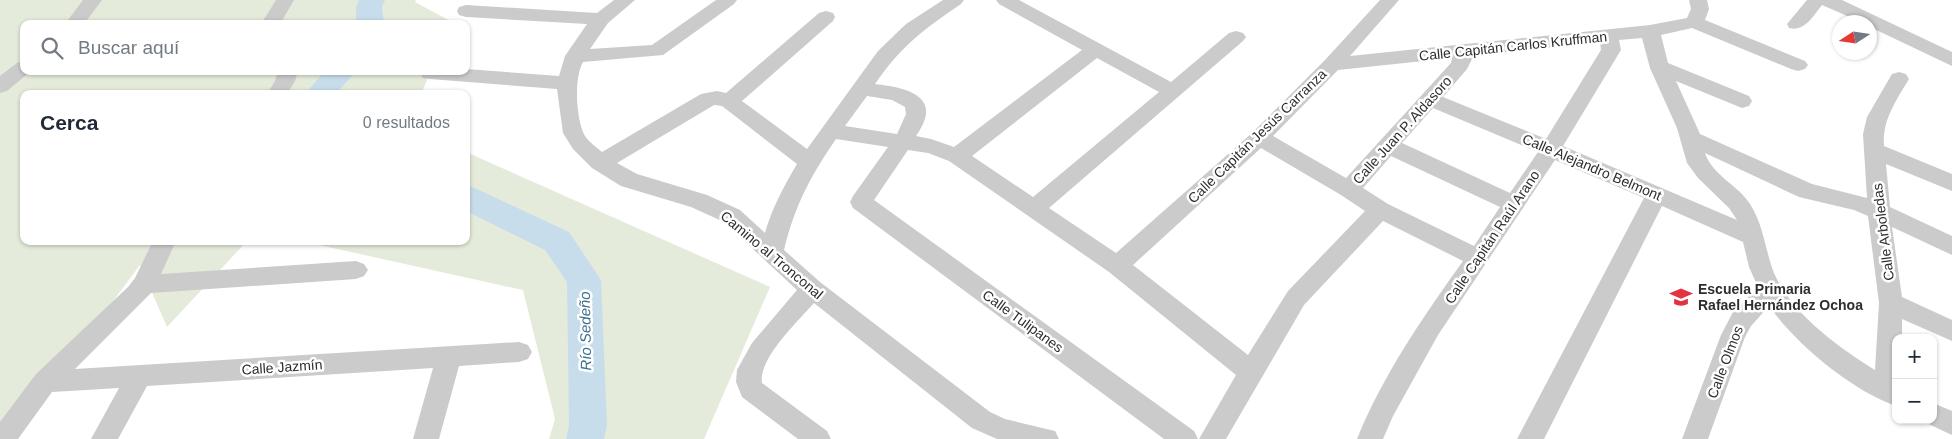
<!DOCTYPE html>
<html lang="es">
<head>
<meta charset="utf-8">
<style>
  :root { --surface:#fff; --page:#f6f6f7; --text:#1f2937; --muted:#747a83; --line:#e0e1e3 }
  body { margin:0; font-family:Helvetica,sans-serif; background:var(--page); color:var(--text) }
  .controls { position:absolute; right:15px; bottom:15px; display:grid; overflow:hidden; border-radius:10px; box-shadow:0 1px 4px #0004 }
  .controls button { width:45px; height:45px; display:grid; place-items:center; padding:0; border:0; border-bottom:1px solid var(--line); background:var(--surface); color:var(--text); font:25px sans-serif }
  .compass { position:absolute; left:1832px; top:15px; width:45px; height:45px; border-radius:50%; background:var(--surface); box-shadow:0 1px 4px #0004; rotate:258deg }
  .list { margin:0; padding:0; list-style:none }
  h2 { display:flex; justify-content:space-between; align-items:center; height:65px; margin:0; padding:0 20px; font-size:21px }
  h2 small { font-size:16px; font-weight:400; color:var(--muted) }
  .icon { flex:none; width:28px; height:28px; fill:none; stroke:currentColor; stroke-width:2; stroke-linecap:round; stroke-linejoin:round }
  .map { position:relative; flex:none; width:1952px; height:439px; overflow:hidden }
  .search { position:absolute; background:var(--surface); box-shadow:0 1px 4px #0004; left:20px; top:20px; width:450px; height:55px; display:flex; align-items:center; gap:12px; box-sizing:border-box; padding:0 18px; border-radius:10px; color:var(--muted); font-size:19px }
  .panel { position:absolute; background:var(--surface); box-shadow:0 1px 4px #0004; left:20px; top:90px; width:450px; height:155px; border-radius:10px }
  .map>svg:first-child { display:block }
  .green { fill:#e4ebdb }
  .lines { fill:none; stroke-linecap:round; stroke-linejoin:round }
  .river { fill:#c8ddeb; fill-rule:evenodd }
  .minor { fill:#cbcbcb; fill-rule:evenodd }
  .labels { text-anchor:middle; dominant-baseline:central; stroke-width:5; stroke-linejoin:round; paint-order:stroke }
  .street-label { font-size:14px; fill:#2e2e2e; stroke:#fff }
  .poi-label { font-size:14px; font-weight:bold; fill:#2e2e2e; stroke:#fff; text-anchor:start }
  .water-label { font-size:15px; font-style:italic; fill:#3d6f8e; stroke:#fff }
</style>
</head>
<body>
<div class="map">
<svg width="1952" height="439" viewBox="0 0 1952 439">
  <rect width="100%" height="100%" fill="#fff"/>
  <!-- green -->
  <g class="green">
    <path d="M0,0h416l-1,2 39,21 -430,1v47h407l-10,23h-397v147h223l-80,86 -27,-62 -130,174h-10z"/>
    <path d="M466,152l304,135 -66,152h-155l6,-20 -32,-129 -222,-49h165z"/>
  </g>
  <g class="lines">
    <!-- river -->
    <g class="river">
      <path d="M359,0h26l-3,7 2,17h-28v-17z"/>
      <path d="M325,71h31l-20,23h-31z"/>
      <path d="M466,185l11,4 92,43 32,48 6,145 -3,14h-38l3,-14 -2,-143 -22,-32 -79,-39z"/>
    </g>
    <!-- minor -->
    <g class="minor">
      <path d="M83,0h19l-18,24h-19z"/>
      <path d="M276,0h18l-14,24h-19z"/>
      <path d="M614,0h21l-27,23 -18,26 62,-4 64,-45h21l-3,4 -71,51 -80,7c-9,16 -7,52 0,70 3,8 12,14 19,20l99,-58 16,-3 9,2 93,-80 7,-2 7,2 2,4 -2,4 -91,80 65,48 71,-98 28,-27 37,-24h21l-3,4c-38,26 -59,41 -86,80 16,2 54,6 51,30 -1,8 -6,16 -10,22l15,3 23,8 128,-97 -83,-46 -3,-4h23l152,82 58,-49 7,-2 7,2 3,4 -3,4 -194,167 67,45 136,-120 73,-73 55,-60h19l-49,56 300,-31 37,-7 4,-9 -2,-9h18l2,9 -4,11 100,41 3,4 -3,4 -7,2 -7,-2 -99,-41 -31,7 7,28 81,33 3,5 -3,5 -7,2 -66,-27 24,53 112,50 55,14 -4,-64 4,-17 25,-43 7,-2 7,2 3,5c-13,22 -27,41 -25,67l68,28v17l-66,-27 4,43 62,29v19l-60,-28 10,70 50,23v21l-50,-22v19h-6v68c-45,-16 -100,-62 -127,-100l-18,20 -6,11 -37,102h-26l39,-104 12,-23 25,-25 -9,-20 -6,-25 -81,-36 -118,233h-27l127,-241 -89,-38 -117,175 -45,81 -10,23h-26c26,-64 66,-122 106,-178l-80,-40 -79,84 -78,134h-27l37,-64 -127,-103 -160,-111 -21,-8 -20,-3 -34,50 320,231 4,8h-34l-311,-231 -3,-6 3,-6 35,-49 -52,-8c-26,38 -41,66 -52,111l36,32 170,130 15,7 50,12 4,8h-62l-25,-11 -158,-125c-16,18 -56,56 -52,80l65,48 4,8h-33l-56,-42 -6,-15 1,-12 15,-27 45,-53 -73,-68 -33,-15 -70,-21 -29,-18 -19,-19 -10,-16 -6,-44 -127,-10 -7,-1 -3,-5 1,-2h45v-2l93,7 6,-20 22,-32 -121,-7 -7,-2 -2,-4 2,-4 7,-2 131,8zM1642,38l8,30 27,60 10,35 11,15 31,30 8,12 -174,-74 58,-96 -2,-10zM1600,42l1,8 -55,89 -103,-42 24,-28 5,-10 -2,-3zM1097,58l62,34 -126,105 -61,-41zM1452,58l-1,5 -105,115 -73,-42 65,-66zM867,96l25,4 13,7 1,7 -9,20 -52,-8zM714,105l8,1 75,58c-13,22 -25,44 -32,69l-25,-23 -33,-15 -70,-21 -20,-11zM1433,108l105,44 -28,41 -108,-50zM1261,148l80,47 24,16 -77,80 -40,64 -115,-90zM1705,153l94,44 55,13 14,6 11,87 -4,67c-36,-22 -84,-57 -101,-97 -9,-23 -10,-47 -24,-69 -12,-19 -38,-29 -45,-51zM1391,156l109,51 -26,39 -86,-42 -25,-16z"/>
      <path d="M1807,0h35l110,52v14l-82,-39v-5h-9l-39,-17c-9,11 -17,27 -33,23l-2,-4z"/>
      <path d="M24,61v10h7l-24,20 -7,2v-17l17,-13z"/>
      <path d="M278,71h20l-3,10 -8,13h-20l8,-13z"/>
      <path d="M153,241h23l-15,33 195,-13 8,3 4,6 -4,6 -8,3 -205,14 -76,76 444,-27 9,3 4,7 -4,7 -9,3 -60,4 -20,73h-26l20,-71 -286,18 -29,53h-27l28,-51 -67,4 -34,47h-18v-17l36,-48 92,-87 7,-9z"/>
      <path d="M1933,403l19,8v24l-28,-13 -1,-2h10z"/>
    </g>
  </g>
  <!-- icons -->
  <defs>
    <g id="school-bare" transform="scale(1.725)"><path d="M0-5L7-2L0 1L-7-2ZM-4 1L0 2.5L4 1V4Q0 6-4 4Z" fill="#e23340" stroke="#fff" stroke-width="2.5" paint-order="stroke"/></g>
  </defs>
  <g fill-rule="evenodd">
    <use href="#school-bare" x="1681" y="297"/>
  </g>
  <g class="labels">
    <!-- street labels -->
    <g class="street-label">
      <text transform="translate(1513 46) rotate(-6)">Calle Capitán Carlos Kruffman</text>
      <text transform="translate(1402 130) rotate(-48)">Calle Juan P. Aldasoro</text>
      <text transform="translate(1257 136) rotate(-44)">Calle Capitán Jesús Carranza</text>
      <text transform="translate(1592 167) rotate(23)">Calle Alejandro Belmont</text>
      <text transform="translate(1883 232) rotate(-97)">Calle Arboledas</text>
      <text transform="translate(1492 237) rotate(-56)">Calle Capitán Raúl Arano</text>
      <text transform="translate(772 255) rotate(40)">Camino al Tronconal</text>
      <text transform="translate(1023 321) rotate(36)">Calle Tulipanes</text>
      <text transform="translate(1725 362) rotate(-69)">Calle Olmos</text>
      <text transform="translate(282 367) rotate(-4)">Calle Jazmín</text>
    </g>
    <!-- poi labels -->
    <g class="poi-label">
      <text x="1698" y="289">Escuela Primaria<tspan x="1698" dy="16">Rafael Hernández Ochoa</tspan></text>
    </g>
    <!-- water labels -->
    <g class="water-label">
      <text transform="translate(585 331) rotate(-91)">Río Sedeño</text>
    </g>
  </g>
</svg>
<div class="controls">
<button>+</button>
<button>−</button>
</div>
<svg class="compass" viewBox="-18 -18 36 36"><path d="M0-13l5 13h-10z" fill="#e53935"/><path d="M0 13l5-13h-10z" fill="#747a83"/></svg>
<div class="search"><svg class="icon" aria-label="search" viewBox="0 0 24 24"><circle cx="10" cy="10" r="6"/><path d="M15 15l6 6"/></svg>Buscar aquí</div>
<section class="panel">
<h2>Cerca<small>0 resultados</small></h2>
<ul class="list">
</ul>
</section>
</div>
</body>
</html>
